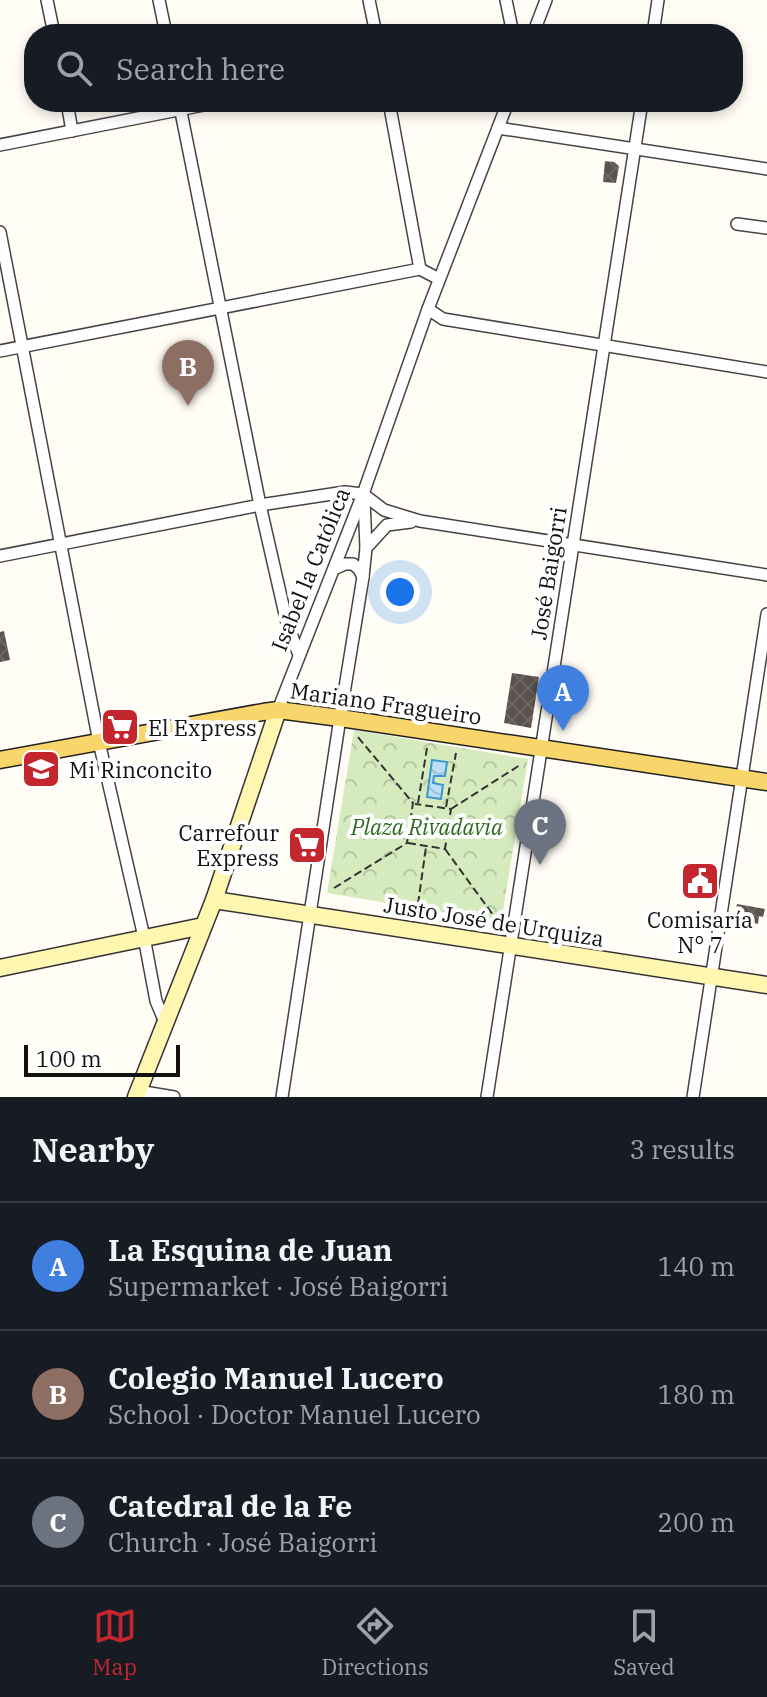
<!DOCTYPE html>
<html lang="en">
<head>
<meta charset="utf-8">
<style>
  :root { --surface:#171b24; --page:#242831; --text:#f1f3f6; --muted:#9ea1a6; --line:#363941; --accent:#c4262e }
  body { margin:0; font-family:"IBM Plex Serif",serif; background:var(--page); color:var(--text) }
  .scale { position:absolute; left:24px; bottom:20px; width:156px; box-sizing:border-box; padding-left:8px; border:4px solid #111; border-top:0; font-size:22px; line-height:28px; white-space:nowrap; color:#111; -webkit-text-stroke:6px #fff; paint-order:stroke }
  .you { position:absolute; left:400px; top:592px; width:28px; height:28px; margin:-20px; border:6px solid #fff; border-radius:50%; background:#1a73e8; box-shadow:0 0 0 12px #1a73e833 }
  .badge { display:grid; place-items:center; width:52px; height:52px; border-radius:50%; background:var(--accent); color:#fff; font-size:26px; font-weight:700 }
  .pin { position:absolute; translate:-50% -66px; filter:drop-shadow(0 2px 4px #0008) }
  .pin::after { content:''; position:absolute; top:42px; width:28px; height:24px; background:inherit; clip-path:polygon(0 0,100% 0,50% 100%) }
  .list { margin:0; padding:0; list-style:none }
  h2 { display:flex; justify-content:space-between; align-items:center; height:104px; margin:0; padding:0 32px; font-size:34px }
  h2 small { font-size:26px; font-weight:400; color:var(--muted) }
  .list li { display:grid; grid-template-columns:52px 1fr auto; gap:24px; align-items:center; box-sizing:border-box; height:128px; padding:0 32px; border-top:2px solid var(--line) }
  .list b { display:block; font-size:30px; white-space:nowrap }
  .list p { margin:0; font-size:26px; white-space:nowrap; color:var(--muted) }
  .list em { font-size:26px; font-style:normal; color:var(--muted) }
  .icon { flex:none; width:44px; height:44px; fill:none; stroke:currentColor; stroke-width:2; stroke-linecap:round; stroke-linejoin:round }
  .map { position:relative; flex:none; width:767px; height:1097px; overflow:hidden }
  .search { position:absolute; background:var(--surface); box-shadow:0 4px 12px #0003; left:24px; right:24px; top:24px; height:88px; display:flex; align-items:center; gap:20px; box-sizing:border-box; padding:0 28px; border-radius:32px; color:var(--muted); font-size:30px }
  .sheet { height:488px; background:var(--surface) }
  nav { display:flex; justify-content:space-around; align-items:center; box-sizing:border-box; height:112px; border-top:2px solid var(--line); background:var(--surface); font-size:22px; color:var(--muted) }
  nav a { display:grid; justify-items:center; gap:4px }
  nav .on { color:var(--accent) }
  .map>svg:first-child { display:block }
  .park { fill:url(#park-crowns) }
  .water { fill:url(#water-waves); stroke:#3f96cf; stroke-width:2 }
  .building { fill:url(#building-cross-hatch) }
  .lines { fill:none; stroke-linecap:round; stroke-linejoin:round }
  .street-casing { stroke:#444; stroke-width:14 }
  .secondary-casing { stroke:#333; stroke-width:19 }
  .primary-casing { stroke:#222; stroke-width:19 }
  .path { stroke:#333; stroke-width:2; stroke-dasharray:8 4; stroke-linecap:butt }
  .street { stroke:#fff; stroke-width:11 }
  .secondary { stroke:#fff6b0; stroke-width:16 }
  .primary { stroke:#f9d66b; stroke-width:16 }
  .labels { text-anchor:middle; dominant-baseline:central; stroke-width:8; stroke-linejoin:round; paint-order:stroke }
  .street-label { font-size:22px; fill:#111; stroke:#fff }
  .poi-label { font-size:22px; fill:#111; stroke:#fff; text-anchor:start }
  .park-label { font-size:22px; font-style:italic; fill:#2f6b1f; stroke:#fff }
</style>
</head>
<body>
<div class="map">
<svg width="767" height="1097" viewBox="0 0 767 1097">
  <defs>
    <pattern id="park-crowns" width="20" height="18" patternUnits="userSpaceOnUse" patternTransform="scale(2)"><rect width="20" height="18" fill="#d5ebbd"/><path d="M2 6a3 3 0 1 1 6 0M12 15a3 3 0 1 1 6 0" fill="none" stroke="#b6c8a1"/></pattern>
    <pattern id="water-waves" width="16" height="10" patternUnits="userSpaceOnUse" patternTransform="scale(2)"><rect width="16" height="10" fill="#b9e0f7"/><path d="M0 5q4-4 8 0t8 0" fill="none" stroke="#9ebfd3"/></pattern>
    <pattern id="building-cross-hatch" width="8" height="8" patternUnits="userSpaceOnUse" patternTransform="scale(2)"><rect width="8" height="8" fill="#5a524d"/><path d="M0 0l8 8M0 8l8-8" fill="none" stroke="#6d6662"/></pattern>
  </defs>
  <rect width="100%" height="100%" fill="#fffdf5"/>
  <!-- park -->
  <path class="park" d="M354,730l174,29 -27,163 -174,-29z"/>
  <!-- water -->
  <path class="water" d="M432,760l15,2 -2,14h-11l-1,7 10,2 -2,14 -14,-2z"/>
  <!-- building -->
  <g class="building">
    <path d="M605,161l9,1 5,4 -3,17 -13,-1z"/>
    <path d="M4,631l6,29 -10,2v-30z"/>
    <path d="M512,673l27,4 -8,51 -27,-5z"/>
    <path d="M737,904l28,5 -2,8 -4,-1 -1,8 -9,-2 -1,6 -15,-3z"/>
  </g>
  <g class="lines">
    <!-- street casing -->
    <g class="street-casing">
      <g id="street">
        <path d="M47,0l7,34"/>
        <path d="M159,0l7,34"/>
        <path d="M369,0l7,34"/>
        <path d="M506,0l7,34"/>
        <path d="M533,34l13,-34"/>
        <path d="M653,34l5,-34"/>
        <path d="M67,102l5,29"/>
        <path d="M179,102l81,403 27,118 12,32"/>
        <path d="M389,102l31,167"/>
        <path d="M498,128l269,41"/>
        <path d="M0,145l219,-43"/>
        <path d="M737,224l30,4"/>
        <path d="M0,232l99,510 45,195 12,64 9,21"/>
        <path d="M428,309l15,10 324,53"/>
        <path d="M0,351l420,-82 19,10"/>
        <path d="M366,548l21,-23 24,-3"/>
        <path d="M0,556l260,-51 85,-13 18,2 21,16 36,11 347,54"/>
        <path d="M334,569l11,-5h8l6,5 4,8"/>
        <path d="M278,710l85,-216 65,-185 80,-207"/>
        <path d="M138,1091l36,6"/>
        <path d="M282,1097l58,-379 23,-141 3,-29 -2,-49"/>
        <path d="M487,1097l155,-995"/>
        <path d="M693,1097l74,-483"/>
      </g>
    </g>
    <!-- secondary casing -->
    <g class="secondary-casing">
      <g id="secondary">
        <path d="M214,900l553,85"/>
        <path d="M0,968l203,-42"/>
        <path d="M136,1097l78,-197 64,-190"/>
      </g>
    </g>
    <!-- primary casing -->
    <g class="primary-casing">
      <path id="primary" d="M0,760l263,-48 15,-2 62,8 427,64"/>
    </g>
    <!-- path -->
    <g class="path">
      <path d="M418,803l9,-55"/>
      <path d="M446,807l10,-54"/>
      <path d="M451,809l69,-44"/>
      <path d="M408,843l37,6 6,-40 -36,-5"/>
      <path d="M445,849l51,70"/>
      <path d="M334,888l73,-45 6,-40 -56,-67"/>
      <path d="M418,904l8,-57"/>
    </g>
    <!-- street -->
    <use href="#street" class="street"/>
    <!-- secondary -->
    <use href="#secondary" class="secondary"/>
    <!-- primary -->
    <use href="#primary" class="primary"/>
  </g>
  <!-- icons -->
  <defs>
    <g id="supermarket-square" transform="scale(2)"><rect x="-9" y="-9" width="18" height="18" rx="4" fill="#c4262e" stroke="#fff"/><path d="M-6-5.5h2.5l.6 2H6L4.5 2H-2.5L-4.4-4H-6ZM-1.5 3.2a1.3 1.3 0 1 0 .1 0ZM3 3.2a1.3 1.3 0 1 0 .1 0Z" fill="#fff"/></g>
    <g id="school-square" transform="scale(2)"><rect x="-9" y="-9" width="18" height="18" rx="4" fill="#c4262e" stroke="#fff"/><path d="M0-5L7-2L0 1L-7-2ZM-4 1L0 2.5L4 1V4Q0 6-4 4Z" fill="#fff"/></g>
    <g id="civic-square" transform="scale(2)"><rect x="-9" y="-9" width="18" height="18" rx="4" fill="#c4262e" stroke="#fff"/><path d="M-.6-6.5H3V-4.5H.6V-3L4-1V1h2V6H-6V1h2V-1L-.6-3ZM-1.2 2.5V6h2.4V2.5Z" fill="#fff"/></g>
  </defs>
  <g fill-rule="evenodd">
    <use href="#supermarket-square" x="120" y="727"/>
    <use href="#school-square" x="41" y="769"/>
    <use href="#supermarket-square" x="307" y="845"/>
    <use href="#civic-square" x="700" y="881"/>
  </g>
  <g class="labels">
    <!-- street labels -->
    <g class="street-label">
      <text transform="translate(310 569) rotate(-68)">Isabel la Católica</text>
      <text transform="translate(548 573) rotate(-81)">José Baigorri</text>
      <text transform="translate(386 703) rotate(8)">Mariano Fragueiro</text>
      <text transform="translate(494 921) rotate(9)">Justo José de Urquiza</text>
    </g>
    <!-- poi labels -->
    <g class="poi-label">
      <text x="148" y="727">El Express</text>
      <text x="69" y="769">Mi Rinconcito</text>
      <text x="279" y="832" text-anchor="end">Carrefour<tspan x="279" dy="25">Express</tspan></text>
      <text x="700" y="919" text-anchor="middle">Comisaría<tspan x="700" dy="25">N° 7</tspan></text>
    </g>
    <!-- park labels -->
    <g class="park-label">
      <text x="427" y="826">Plaza Rivadavia</text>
    </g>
  </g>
</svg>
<div class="scale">100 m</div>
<div class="you"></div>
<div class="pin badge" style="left:563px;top:731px;background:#3f7fe0">A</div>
<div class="pin badge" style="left:188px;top:406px;background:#8d6e63">B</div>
<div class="pin badge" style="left:540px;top:865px;background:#6b7280">C</div>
<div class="search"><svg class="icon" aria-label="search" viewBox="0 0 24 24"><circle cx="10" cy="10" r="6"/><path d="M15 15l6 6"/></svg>Search here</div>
</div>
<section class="sheet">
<h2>Nearby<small>3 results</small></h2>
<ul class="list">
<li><span class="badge" style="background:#3f7fe0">A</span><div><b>La Esquina de Juan</b><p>Supermarket · José Baigorri</p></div><em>140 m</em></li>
<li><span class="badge" style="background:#8d6e63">B</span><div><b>Colegio Manuel Lucero</b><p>School · Doctor Manuel Lucero</p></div><em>180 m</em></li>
<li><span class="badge" style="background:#6b7280">C</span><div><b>Catedral de la Fe</b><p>Church · José Baigorri</p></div><em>200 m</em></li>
</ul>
</section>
<nav>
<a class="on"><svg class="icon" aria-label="map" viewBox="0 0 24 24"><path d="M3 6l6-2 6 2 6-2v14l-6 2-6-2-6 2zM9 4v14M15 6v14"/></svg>Map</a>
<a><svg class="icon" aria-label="directions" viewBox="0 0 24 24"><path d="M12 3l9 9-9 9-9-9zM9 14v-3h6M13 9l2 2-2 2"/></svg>Directions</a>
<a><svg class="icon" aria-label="saved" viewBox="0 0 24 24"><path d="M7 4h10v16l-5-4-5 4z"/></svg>Saved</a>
</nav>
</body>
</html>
